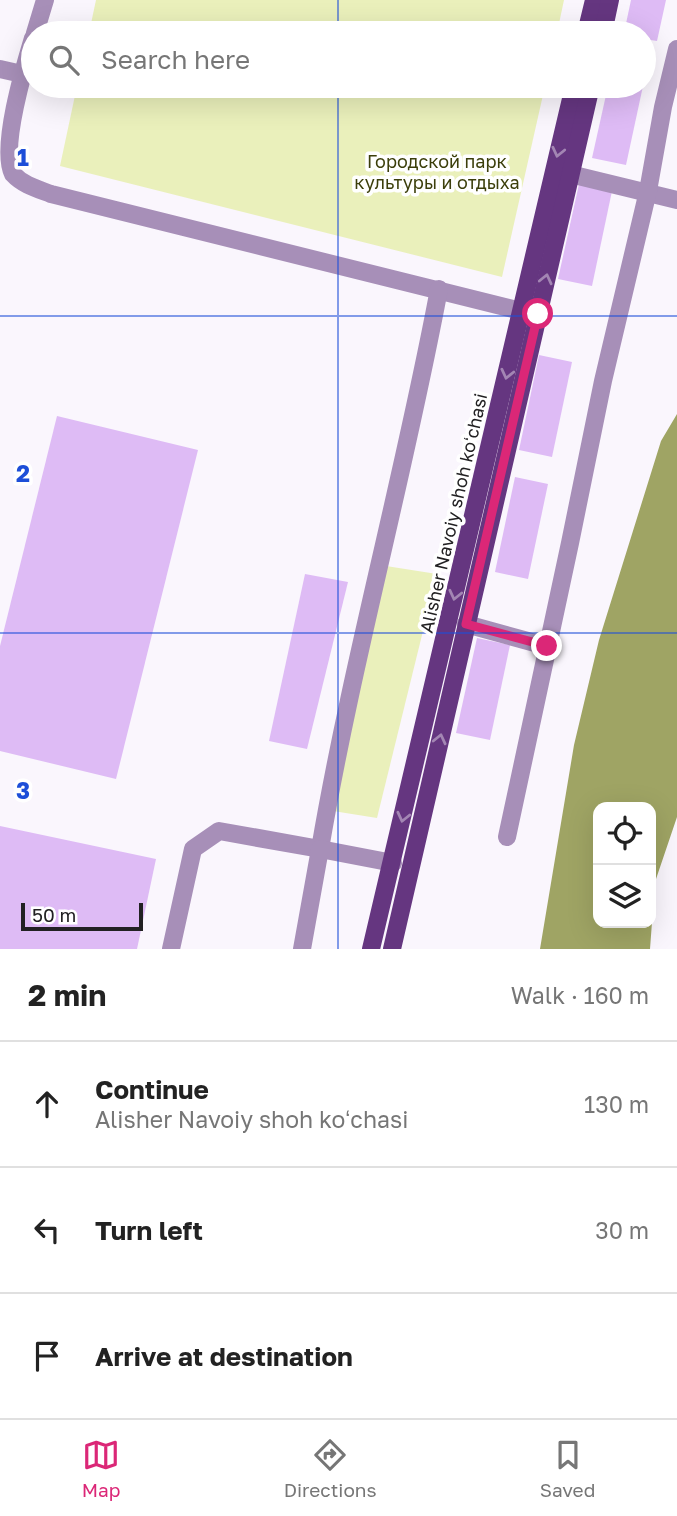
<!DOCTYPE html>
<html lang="en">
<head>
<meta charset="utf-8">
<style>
  :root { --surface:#fff; --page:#f2f2f2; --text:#222; --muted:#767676; --line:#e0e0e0; --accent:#db2777 }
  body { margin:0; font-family:"Golos Text",sans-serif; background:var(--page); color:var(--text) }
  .controls { position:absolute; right:21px; bottom:21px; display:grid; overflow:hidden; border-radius:14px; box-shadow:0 7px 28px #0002 }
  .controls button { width:63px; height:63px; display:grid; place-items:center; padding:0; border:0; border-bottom:2px solid var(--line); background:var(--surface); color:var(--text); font:35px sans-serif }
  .scale { position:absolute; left:21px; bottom:18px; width:122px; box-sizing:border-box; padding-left:7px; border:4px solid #222123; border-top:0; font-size:19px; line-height:24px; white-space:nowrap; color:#222123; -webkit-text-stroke:5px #fff; paint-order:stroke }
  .stop { position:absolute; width:21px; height:21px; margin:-16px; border:5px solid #db2777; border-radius:50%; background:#fff }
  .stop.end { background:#db2777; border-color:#fff; box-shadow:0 2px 7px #0008 }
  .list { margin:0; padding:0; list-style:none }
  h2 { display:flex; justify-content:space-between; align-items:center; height:91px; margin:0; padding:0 28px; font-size:30px }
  h2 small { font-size:23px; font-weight:400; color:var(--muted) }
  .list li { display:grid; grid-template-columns:46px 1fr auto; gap:21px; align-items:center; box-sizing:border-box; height:126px; padding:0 28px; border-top:2px solid var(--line) }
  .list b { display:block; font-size:26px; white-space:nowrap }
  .list p { margin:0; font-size:23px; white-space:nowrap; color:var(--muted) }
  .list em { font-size:23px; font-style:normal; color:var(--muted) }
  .icon { flex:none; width:38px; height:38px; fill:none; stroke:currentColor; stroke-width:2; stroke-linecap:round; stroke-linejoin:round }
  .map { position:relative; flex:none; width:677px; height:949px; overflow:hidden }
  .search { position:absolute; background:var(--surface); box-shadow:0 7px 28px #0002; left:21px; right:21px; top:21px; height:77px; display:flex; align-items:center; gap:18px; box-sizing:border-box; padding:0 24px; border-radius:38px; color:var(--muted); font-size:26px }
  .sheet { height:469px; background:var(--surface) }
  nav { display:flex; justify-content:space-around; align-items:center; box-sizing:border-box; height:98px; border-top:2px solid var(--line); background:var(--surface); font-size:19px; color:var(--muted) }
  nav a { display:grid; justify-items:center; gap:4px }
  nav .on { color:var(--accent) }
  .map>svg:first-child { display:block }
  .green { fill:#eaf0bb }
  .water { fill:#9fa464; fill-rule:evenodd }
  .building { fill:#debbf5 }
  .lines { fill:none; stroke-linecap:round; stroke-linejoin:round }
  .minor { stroke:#a78fb8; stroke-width:18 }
  .major { stroke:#653680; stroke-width:18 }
  .oneway { stroke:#a386b3 }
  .route { stroke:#db2777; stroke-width:9 }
  .grid { fill:none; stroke:#1d4ed8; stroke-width:2; stroke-opacity:0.55 }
  .labels { text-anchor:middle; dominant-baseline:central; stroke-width:7; stroke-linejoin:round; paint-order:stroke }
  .park-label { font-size:18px; fill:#3c3f0b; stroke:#fff }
  .street-label { font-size:18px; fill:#222123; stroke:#fff }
  .grid-label { font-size:23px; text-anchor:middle; font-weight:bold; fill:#1d4ed8; stroke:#fff; stroke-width:7; stroke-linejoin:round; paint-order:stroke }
</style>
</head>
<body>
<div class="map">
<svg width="677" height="949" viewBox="0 0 677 949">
  <rect width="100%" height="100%" fill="#faf6fd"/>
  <!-- green -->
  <g class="green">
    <path d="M96,0h468l-7,33h-468z"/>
    <path d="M77,86h468l-43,191 -442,-111z"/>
    <path d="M386,566l51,8 -60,244 -44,-7z"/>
  </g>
  <!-- water -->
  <path class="water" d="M677,414v403l-22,65 -5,67h-110l34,-204 25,-105 62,-199zM598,807h53v116h-53z"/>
  <!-- building -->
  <g class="building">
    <path d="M631,0h35l-9,41 -13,-2v-6h-20z"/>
    <path d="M608,86h35l-17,79 -34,-7z"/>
    <path d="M579,184l33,7 -20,95 -34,-7z"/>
    <path d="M539,355l33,7 -20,95 -33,-7z"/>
    <path d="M57,416l141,34 -82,329 -116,-28v-105z"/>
    <path d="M515,477l33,7 -20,95 -33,-7z"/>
    <path d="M305,574l43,8 -41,167 -38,-8z"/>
    <path d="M477,638l33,7 -20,95 -34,-7z"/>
    <path d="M0,826l156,33 -19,90h-137z"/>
  </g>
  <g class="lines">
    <!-- minor -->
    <g class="minor">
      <path d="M35,33l10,-33"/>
      <path d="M33,38c-9,30 -33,111 -20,136 10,11 25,15 38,20l470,117"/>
      <path d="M0,69l22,5"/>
      <path d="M570,174l107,26"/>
      <path d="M466,624l80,22"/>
      <path d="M507,837l63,-294 33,-162 45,-190 15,-84 14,-58"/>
      <path d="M171,949l22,-100 26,-18 101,18c32,-188 84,-372 119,-560"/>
      <path d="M302,949l18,-100 73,14"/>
    </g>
    <!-- major -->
    <g class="major">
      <path d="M586,33l8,-33"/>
      <path d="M603,33l7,-33"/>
      <path d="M371,949l203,-863"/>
      <path d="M392,949l199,-863"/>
    </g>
  </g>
  <!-- one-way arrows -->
  <defs><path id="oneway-chevron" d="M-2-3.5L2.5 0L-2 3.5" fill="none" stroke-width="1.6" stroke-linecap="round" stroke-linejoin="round" transform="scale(1.75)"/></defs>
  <g class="oneway">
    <use href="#oneway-chevron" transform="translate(558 152) rotate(103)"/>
    <use href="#oneway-chevron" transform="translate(546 279) rotate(-77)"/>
    <use href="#oneway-chevron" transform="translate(507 374) rotate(103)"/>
    <use href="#oneway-chevron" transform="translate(455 595) rotate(103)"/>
    <use href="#oneway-chevron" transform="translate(440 739) rotate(-77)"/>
    <use href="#oneway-chevron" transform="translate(403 817) rotate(103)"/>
  </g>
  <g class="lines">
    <!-- route -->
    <path class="route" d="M538,314l-72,310 81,22"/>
  </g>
  <!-- grid -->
  <path class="grid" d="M338,0v33M338,86v863M0,316h677M0,633h677"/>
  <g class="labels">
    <!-- park labels -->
    <g class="park-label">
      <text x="437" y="161">Городской парк<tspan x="437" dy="21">культуры и отдыха</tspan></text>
    </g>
    <!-- street labels -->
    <g class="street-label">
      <text transform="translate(453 513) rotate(-77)">Alisher Navoiy shoh koʻchasi</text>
    </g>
  </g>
  <g class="grid-label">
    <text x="23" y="166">1</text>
    <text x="23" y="482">2</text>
    <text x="23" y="799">3</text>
  </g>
</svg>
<div class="controls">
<button><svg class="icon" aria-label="locate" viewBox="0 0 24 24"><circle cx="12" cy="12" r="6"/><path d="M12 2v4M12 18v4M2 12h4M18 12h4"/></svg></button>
<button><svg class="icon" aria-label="layers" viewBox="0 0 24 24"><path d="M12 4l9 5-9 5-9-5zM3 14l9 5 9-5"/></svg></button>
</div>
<div class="scale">50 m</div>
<div class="stop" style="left:538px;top:314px"></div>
<div class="stop end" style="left:547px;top:646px"></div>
<div class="search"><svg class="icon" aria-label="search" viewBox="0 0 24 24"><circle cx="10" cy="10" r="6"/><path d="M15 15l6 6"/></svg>Search here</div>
</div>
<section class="sheet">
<h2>2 min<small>Walk · 160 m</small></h2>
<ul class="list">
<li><svg class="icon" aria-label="ahead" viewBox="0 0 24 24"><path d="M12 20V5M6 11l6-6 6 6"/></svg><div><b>Continue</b><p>Alisher Navoiy shoh koʻchasi</p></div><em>130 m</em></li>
<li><svg class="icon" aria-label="left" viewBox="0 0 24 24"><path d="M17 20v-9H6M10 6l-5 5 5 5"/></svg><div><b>Turn left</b></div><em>30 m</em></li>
<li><svg class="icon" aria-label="arrive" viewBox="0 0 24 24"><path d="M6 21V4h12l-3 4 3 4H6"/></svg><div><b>Arrive at destination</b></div></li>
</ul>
</section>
<nav>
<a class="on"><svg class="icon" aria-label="map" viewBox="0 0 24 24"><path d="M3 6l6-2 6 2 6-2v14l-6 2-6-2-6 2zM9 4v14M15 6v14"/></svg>Map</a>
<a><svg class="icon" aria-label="directions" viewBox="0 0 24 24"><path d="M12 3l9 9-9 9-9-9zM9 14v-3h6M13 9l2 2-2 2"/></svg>Directions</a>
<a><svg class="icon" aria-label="saved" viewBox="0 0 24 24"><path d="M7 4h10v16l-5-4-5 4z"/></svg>Saved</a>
</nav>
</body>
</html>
